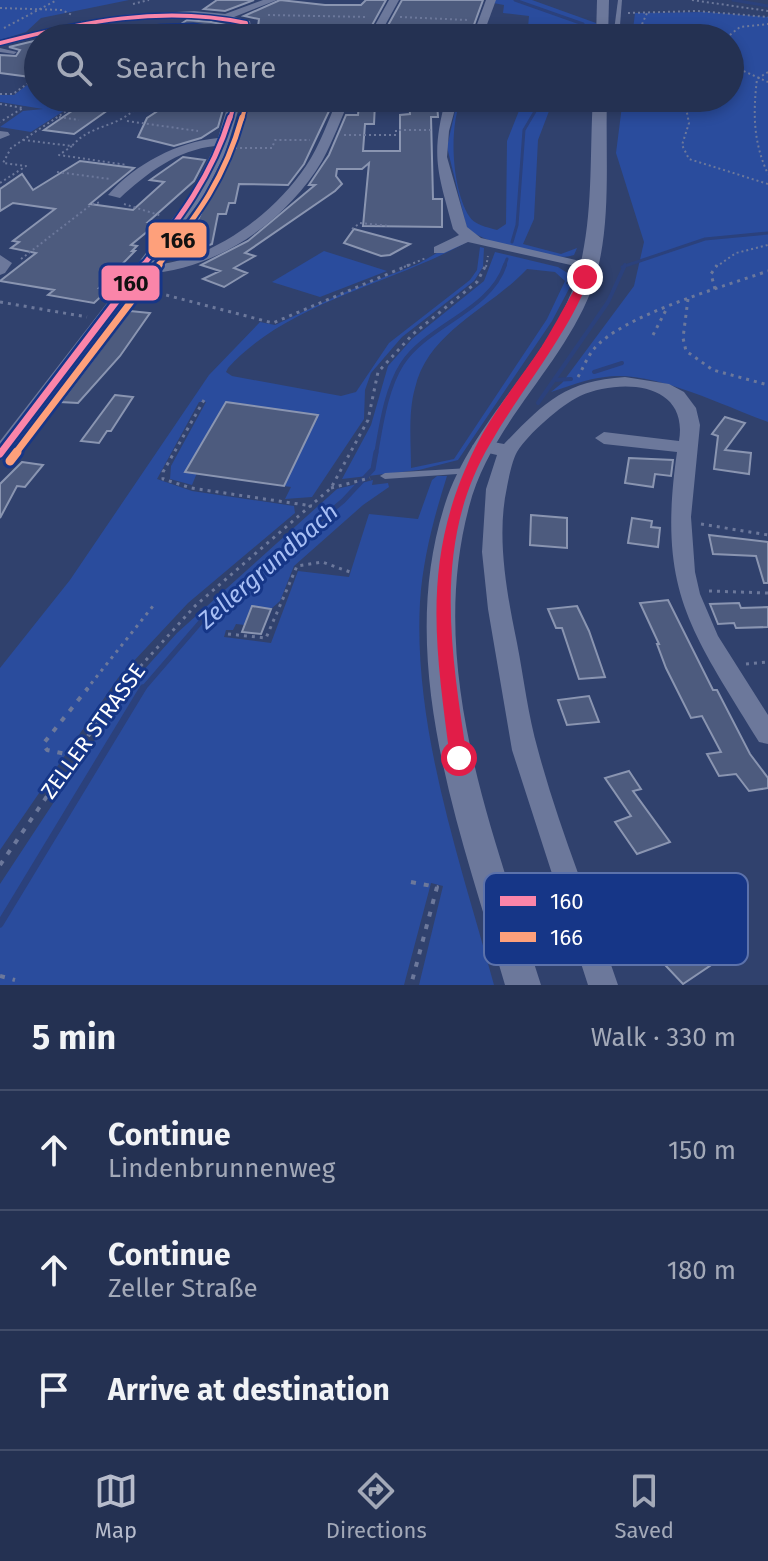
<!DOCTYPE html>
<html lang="en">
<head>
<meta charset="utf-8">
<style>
  :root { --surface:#243152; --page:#303d5c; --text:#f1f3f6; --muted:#a3a9b8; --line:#414c69; --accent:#b7bccc }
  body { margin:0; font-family:"Fira Sans",sans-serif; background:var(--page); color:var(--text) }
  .stop { position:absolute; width:24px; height:24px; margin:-18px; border:6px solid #e11d48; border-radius:50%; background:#fff }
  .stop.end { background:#e11d48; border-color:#fff; box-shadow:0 2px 8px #0008 }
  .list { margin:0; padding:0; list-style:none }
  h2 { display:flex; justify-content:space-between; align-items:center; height:104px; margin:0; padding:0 32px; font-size:34px }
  h2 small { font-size:26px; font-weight:400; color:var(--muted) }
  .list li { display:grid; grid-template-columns:52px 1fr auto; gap:24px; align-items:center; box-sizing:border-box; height:120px; padding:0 32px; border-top:2px solid var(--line) }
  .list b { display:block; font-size:30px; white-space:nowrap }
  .list p { margin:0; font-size:26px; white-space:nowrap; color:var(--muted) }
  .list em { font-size:26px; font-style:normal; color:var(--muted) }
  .icon { flex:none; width:44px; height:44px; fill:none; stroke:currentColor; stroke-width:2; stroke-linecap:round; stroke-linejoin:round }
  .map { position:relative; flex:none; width:768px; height:985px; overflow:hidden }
  .search { position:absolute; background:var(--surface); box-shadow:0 4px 12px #0003; left:24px; right:24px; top:24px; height:88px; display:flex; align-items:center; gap:20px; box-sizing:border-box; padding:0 28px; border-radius:44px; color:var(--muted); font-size:30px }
  .sheet { height:464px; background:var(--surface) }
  nav { display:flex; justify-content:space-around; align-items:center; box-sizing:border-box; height:112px; border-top:2px solid var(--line); background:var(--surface); font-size:22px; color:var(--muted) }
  nav a { display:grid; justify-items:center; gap:4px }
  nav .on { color:var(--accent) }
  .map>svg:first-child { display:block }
  .green { fill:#2a4c9d; fill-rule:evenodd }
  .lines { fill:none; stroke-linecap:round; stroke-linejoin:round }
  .stream-far3 { stroke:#2b417c; stroke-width:3 }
  .stream-far2 { stroke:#2b417c; stroke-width:4 }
  .stream-far1 { stroke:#2b417c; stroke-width:5 }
  .stream { stroke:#2b417c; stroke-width:7 }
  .building { fill:#4d5b7e; stroke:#8a95b1; stroke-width:2 }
  .path-far2 { stroke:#6c789b; stroke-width:2; stroke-dasharray:2 3; stroke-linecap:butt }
  .path-far1 { stroke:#6c789b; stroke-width:3; stroke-dasharray:3 5; stroke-linecap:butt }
  .path { stroke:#6c789b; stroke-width:4; stroke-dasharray:5 8; stroke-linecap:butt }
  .service { fill:#6c789b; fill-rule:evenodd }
  .minor { fill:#6c789b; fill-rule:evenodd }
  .tertiary { fill:#6c789b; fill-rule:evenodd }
  .bus-1-far2-casing { stroke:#163687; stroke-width:7 }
  .bus-1-far1-casing { stroke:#163687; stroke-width:9 }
  .bus-1-casing { stroke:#163687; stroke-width:12 }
  .bus-2-far3-casing { stroke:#163687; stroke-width:7 }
  .bus-2-far2-casing { stroke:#163687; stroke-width:9 }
  .bus-2-far1-casing { stroke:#163687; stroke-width:12 }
  .bus-2-casing { stroke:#163687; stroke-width:15 }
  .bus-1-far2 { stroke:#fa85a9; stroke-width:4 }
  .bus-1-far1 { stroke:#fa85a9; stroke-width:5 }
  .bus-1 { stroke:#fa85a9; stroke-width:7 }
  .bus-2-far3 { stroke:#fea07b; stroke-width:4 }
  .bus-2-far2 { stroke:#fea07b; stroke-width:5 }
  .bus-2-far1 { stroke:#fea07b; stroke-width:7 }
  .bus-2 { stroke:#fea07b; stroke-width:9 }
  .route { fill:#e11d48 }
  .labels { text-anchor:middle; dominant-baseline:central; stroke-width:6; stroke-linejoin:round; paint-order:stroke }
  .street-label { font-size:22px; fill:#fff; stroke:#163687 }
  .water-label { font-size:24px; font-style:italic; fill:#a8bff5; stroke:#163687 }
  .key { fill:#163687; stroke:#5c72ab; stroke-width:2 }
  .key-label { font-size:22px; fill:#fff }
  .line-badge { stroke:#163687; stroke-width:3 }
  .pale-badge-label { font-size:22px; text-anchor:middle; font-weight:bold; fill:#111 }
</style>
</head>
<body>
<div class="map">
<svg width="768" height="985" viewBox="0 0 768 985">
  <rect width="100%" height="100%" fill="#30416d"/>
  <!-- green -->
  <g class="green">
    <path d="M0,0h129l-88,18 -15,14 -26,8z"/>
    <path d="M495,0h37l64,23v15h-69l2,-22 -26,-3 1,-8 -11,-2z"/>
    <path d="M705,12l63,5v405c-45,-16 -115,-52 -163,-45 -18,2 -36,9 -54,15l11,-9 72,-97 10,-44 -28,-89 7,-55h107v-60h-98l3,-25z"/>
    <path d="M27,85l7,3 4,10h46l-53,34 -31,-5 23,-16 20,-2 -43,-7v-7h14z"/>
    <path d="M458,98h4c-14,29 -10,91 7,118 5,9 18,11 28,14l9,-6 1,-83 17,-43h30l-16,42 -4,79 -11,25 38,10 16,-6 -3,7c-22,8 -88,-12 -107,-26l-20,-82z"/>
    <path d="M465,243c-76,42 -177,59 -237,125l-2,4 6,4 109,20 15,-4 33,-49 81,-63 7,-10 3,-23 4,1 -1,19 -9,14 -72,56 -31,36 -6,17 -1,29 -52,78 -27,2 6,-12 -7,-1 34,-71 -92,-13 -34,83 -22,-6 1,-13 35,-64h-7l-42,77 35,12 102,15 1,7 -107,90 -70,75 -118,172v-182l70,-88 139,-205 51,-53 15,3 68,-32 75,-29 29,-17z"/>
    <path d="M324,251l63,20 -67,26 -48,-15z"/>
    <path d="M495,252l63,15 11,7 -3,10 5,1 -19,36 -94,139 -39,10 -77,9 29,-54 17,-59 24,-27 72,-58zM527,269l28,3 10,9 -18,38 -93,140 -43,9c0,-26 -3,-55 4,-80 13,-57 76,-80 112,-119z"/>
    <path d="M437,476h10c-13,41 -24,82 -27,126 -7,128 41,261 74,383h-75l24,-99 -12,-3 -27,102h-404v-101l133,-202 44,-49 160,-144 36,-9 -1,5 16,-2 1,4 -26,18 -69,61 -14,35 -9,8 -19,-3 -7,19 -9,-1 -3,6h-7l-2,7 47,6 27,-72 51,6 20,-63 49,5 14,-39z"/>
  </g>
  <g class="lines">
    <!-- stream-far3 -->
    <g class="stream-far3">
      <path d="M515,0l68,24 2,3 -11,11"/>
      <path d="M733,0l35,6"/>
      <path d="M512,242l5,-17 7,-95 19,-32"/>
      <path d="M504,267l3,-8"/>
      <path d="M622,267l83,-28 63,-6"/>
    </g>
    <!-- stream-far2 -->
    <g class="stream-far2">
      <path d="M594,372l28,-9"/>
      <path d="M554,380l17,-1"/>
      <path d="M538,403l70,-101 17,-37"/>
      <path d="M376,454c5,-28 10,-65 26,-90 25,-39 88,-53 103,-99"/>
    </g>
    <!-- stream-far1 -->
    <path class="stream-far1" d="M142,690l69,-80 132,-109 30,-32 3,-17"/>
    <!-- stream -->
    <path class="stream" d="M0,924l143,-236"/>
  </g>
  <!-- building -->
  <g class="building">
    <path d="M217,0h37l-29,11 -21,-2z"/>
    <path d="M280,0l45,5h36l5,-5h20l-21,38h-8l1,-3h-44l1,-4h-35l-1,7h-19l1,-4h-4l2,-15 -15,-3z"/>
    <path d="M402,0h81l-12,33h-10l1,5h-81z"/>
    <path d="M187,20l24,2 15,3 -16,11 -41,-4z"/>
    <path d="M38,40v38l-38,-5v-18l16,1 4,-6 -11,-3z"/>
    <path d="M91,98h34l-51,36 -30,-4z"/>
    <path d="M286,98h44v11l-26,55 -16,21 -49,-1 -4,19h-6l-3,11h-8l-6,30 -25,10h-14l5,-14h10l5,-18h4l27,-59h5l16,-64 40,3z"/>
    <path d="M217,99h9l-8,28 -17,11 -27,8 -36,-9 9,-19 26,-17z"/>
    <path d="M359,103h16l-1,21h-9l-2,27h37v-36l10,-1 -1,-11h28l1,14h-7l2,82h9v28l-79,-1 6,-63 -7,6h-25l-1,7 6,8 -7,7 -90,62 10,3 -21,12 13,5 -23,14 -21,-8 17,-8 -19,-6 47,-24 67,-56h-6l20,-30 17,-40h12z"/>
    <path d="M183,157l22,3 -11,21 -46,41h11l-28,23 6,1 -5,5h3l-36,37 10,1 -15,14 -46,-8 6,-5 -54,-9 36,-28 -25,-5 8,-6 -6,-1 42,-32 -42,-6 -13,8v-22l22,-15 11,16 47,-29 54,7 -44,36 43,6 31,-28 -14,-2z"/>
    <path d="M354,229l56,15 -20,11 -9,1 -37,-13z"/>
    <path d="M130,311l20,2 -30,43 -42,47 -17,-1z"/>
    <path d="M115,395l18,2 -22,34h-4l-8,12 -18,-2z"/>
    <path d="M226,402l92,13 -34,71 -99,-14z"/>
    <path d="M725,417l20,6 -20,27 26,3 -2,21 -35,-5 4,-33 -6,-2z"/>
    <path d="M629,458l44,2 -2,16 -16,-2 -2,13 -28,-4z"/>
    <path d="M22,462l21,3 -18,22 -8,-1 -17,32v-34z"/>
    <path d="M531,515l36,3v30l-37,-3z"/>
    <path d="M632,518l20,3 -1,6 9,1 -2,19 -30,-4z"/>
    <path d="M709,535l59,7v41h-4l-8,-27 -43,-2z"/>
    <path d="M668,600l45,90h4l33,64 18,24v10l-19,3 -13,-17 -17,2 -12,-22 14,-2 -19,-36 -11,2 -25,-50 -9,-24h2l-19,-41z"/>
    <path d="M739,603l2,5 27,-1v20l-32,1 -2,-5 -16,1 -8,-20z"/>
    <path d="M252,606l19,3 -10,25 -19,-2z"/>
    <path d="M577,606l12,25 16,46 -26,2 -17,-51h-6l-8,-19z"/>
    <path d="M589,696l10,26 -32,3 -9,-25z"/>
    <path d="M629,771l12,18 -8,2 37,51 -33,12 -22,-32 16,-6 -26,-38z"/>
    <path d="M668,893l25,25 -6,4 36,35 -40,27 -35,-37 14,-9 -25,-25z"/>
  </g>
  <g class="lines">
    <!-- path-far2 -->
    <g class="path-far2">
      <path d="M692,0l76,11"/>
      <path d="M133,4l16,-4"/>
      <path d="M0,8l62,2 10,5"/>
      <path d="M628,13l69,-2 71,6"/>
      <path d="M268,15l100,2"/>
      <path d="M400,17l68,3"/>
      <path d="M4,28l53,-28"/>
      <path d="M139,30l8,6 -4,2"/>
      <path d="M126,38l15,-9 19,2"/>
      <path d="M636,38l11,-25"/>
      <path d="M726,38l14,-11 28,-3"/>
      <path d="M730,65l38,17"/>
      <path d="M768,72l-11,7c-4,34 -4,63 11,95"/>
      <path d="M0,94h13l14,-10 11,3"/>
      <path d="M684,98l5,25 -7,22 7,14 79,25"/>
      <path d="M0,104l23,4 -23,14"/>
      <path d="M59,117l20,3"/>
      <path d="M127,121l71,10"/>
      <path d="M344,135h52v-5h35"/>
      <path d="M23,140l49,6c21,-25 49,-15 73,-48"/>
      <path d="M72,146l-13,9 68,10"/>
      <path d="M235,148h37l3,-8h35"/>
      <path d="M57,172l53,7"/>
      <path d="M0,183l26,-17 -23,-3 8,-15 75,-50"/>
      <path d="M124,204l38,12"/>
      <path d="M352,229l8,-6 30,3"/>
      <path d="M21,259l71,-55 10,-2"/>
      <path d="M404,267l22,-9"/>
      <path d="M486,267l2,-11"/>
      <path d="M716,267l20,-14 32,-8"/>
    </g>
    <!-- path-far1 -->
    <g class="path-far1">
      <path d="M143,289l130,34 136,-58"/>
      <path d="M715,289l-4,-15 6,-9"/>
      <path d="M688,299l-5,39 3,13 27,19 55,15"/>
      <path d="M0,302l87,15"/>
      <path d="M653,335l13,-25"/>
      <path d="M578,377c5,-9 9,-19 15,-27 27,-34 132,-64 175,-79"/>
      <path d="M204,400l-41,72v7l28,9 121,18"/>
      <path d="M331,488l39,-10"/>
      <path d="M701,524l67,11"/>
      <path d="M709,591l59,2"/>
      <path d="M228,634l38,4 31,-72 25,-4 28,10"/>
      <path d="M746,664l22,-2"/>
      <path d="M86,690l67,-84"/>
      <path d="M119,690l76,-84 136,-118 37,-68 10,-48 35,-38 64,-52 9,-17"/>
    </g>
    <!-- path -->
    <g class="path">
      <path d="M75,756l-28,-6 -4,-6 45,-56"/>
      <path d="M0,865l121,-177"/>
      <path d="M411,882l26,5 -26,98"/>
      <path d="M0,976l15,4"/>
    </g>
    <!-- service -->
    <g class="service">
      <path d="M618,0h4l-3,38h-6z"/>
      <path d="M81,21h4l1,5 -20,12h-7l22,-14z"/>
      <path d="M232,26l5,1 -14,11h-6z"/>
      <path d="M0,48l17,4 -3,2 -14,-2z"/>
      <path d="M469,468l5,3 -2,2 -87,6 -5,-3 5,-3z"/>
    </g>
    <!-- minor -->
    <g class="minor">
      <path d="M263,0h14l-43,17 16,4 3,17h-10l-2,-13c-77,-21 -166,2 -241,21v-6l125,-25 69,-4 31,3z"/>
      <path d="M389,0h10l-21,38h-10z"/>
      <path d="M486,0h10l-14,38h-10z"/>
      <path d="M230,98h12l-17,56 -22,43 -51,68c59,-4 122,-51 154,-99 14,-21 22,-45 32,-68h12c-9,21 -17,43 -28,63 -36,61 -106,109 -177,113l-138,184 -7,2v-19l190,-245 25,-50c-38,4 -68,27 -95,52l-12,-3c27,-31 69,-53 110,-57z"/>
      <path d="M446,98h12l-9,33 -2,26 20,70 14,11 112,26v6l-125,-28 -24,11h-10v-6l25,-12 -6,-6c-15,-57 -23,-72 -7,-131z"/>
      <path d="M0,131l8,1 2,3 -10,4z"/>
      <path d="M0,255l12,8 -7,10 -5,2z"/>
      <path d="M625,377l44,7 15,8 12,16 4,17 -9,92 4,55 5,22 18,42 50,79v29l-9,-2c-69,-113 -102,-151 -82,-290l-73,-8 -9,-6 9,-6 75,9c10,-59 -58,-63 -99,-45 -19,9 -52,38 -63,56 -5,9 -8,25 -10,35 -11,50 0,107 10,156 7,36 11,72 21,107 21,79 54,157 80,235h-30l-76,-235 -24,-141 -6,-57 4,-63 11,-34 -22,-5 -3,-4 10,-6 22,4c40,-41 60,-63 121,-67z"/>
    </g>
    <!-- tertiary -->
    <g class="tertiary">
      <path d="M597,0h12l-1,38h-12z"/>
      <path d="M593,98h14c-2,62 6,134 -16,193 -30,77 -101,134 -122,216 -43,162 24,325 72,478h-36c-44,-152 -111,-322 -60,-481 26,-80 96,-136 127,-213 23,-59 17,-131 21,-193z"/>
    </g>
    <!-- bus-1-far2 casing -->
    <g class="bus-1-far2-casing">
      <g id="bus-1-far2">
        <path d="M0,43c82,-21 162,-38 246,-20l2,15"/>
        <path d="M230,119l6,-21"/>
      </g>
    </g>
    <!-- bus-1-far1 casing -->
    <g class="bus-1-far1-casing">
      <path id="bus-1-far1" d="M142,267c37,-48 70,-91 88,-150"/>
    </g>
    <!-- bus-1 casing -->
    <g class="bus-1-casing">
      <path id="bus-1" d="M0,454l144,-189"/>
    </g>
    <!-- bus-2-far3 casing -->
    <g class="bus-2-far3-casing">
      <g id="bus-2-far3">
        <path d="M78,38l83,-11 32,-1 42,6 1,6"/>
        <path d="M242,119l5,-18"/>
      </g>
    </g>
    <!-- bus-2-far2 casing -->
    <g class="bus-2-far2-casing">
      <path id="bus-2-far2" d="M157,267c40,-52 67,-86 85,-150"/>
    </g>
    <!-- bus-2-far1 casing -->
    <g class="bus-2-far1-casing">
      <path id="bus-2-far1" d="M15,454l144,-189"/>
    </g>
    <!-- bus-2 casing -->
    <g class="bus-2-casing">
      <path id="bus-2" d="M10,461l7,-9"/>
    </g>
    <!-- bus-1-far2 -->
    <use href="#bus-1-far2" class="bus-1-far2"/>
    <!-- bus-1-far1 -->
    <use href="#bus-1-far1" class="bus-1-far1"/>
    <!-- bus-1 -->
    <use href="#bus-1" class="bus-1"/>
    <!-- bus-2-far3 -->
    <use href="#bus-2-far3" class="bus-2-far3"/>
    <!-- bus-2-far2 -->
    <use href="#bus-2-far2" class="bus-2-far2"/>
    <!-- bus-2-far1 -->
    <use href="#bus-2-far1" class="bus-2-far1"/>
    <!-- bus-2 -->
    <use href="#bus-2" class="bus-2"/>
  </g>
  <!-- route -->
  <path class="route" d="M585,274l5,3c-24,61 -68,111 -100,167 -58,98 -39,208 -23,314l-8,6 -9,-6c-15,-114 -29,-201 25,-310 17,-35 45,-69 67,-102 8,-11 38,-69 43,-72z"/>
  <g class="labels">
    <!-- street labels -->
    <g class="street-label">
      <text transform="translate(93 731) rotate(-54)">ZELLER STRASSE</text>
    </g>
    <!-- water labels -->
    <g class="water-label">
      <text transform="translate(268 566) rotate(-41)">Zellergrundbach</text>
    </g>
  </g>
  <!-- legend -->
  <rect x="484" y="873" width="264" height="92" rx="12" class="key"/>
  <rect x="500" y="896" width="36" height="10" fill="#fa85a9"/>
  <rect x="500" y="932" width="36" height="10" fill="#fea07b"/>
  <g class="key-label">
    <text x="550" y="909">160</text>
    <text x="550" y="945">166</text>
  </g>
  <g class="line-badge">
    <rect x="147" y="221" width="61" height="38" rx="8" fill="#fea07b"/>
    <rect x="100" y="264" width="61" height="38" rx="8" fill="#fa85a9"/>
  </g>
  <g class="pale-badge-label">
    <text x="178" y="248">166</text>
    <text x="131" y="291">160</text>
  </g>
</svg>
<div class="stop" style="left:459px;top:758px"></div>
<div class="stop end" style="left:585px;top:277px"></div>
<div class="search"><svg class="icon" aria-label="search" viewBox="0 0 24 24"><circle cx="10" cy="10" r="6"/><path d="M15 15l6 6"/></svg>Search here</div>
</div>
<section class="sheet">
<h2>5 min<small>Walk · 330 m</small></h2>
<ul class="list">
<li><svg class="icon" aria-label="ahead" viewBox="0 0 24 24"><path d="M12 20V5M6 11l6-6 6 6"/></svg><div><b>Continue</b><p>Lindenbrunnenweg</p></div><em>150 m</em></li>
<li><svg class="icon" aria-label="ahead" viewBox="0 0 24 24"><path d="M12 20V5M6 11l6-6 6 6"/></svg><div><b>Continue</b><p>Zeller Straße</p></div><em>180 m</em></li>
<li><svg class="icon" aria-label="arrive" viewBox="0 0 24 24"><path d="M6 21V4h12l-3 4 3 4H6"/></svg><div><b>Arrive at destination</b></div></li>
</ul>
</section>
<nav>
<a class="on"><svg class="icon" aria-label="map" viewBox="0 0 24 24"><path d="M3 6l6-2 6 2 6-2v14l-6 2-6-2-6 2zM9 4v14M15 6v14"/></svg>Map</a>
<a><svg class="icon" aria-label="directions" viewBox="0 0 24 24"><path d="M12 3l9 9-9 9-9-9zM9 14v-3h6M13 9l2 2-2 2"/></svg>Directions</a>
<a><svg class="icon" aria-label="saved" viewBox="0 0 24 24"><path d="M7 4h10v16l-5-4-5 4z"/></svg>Saved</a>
</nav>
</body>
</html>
